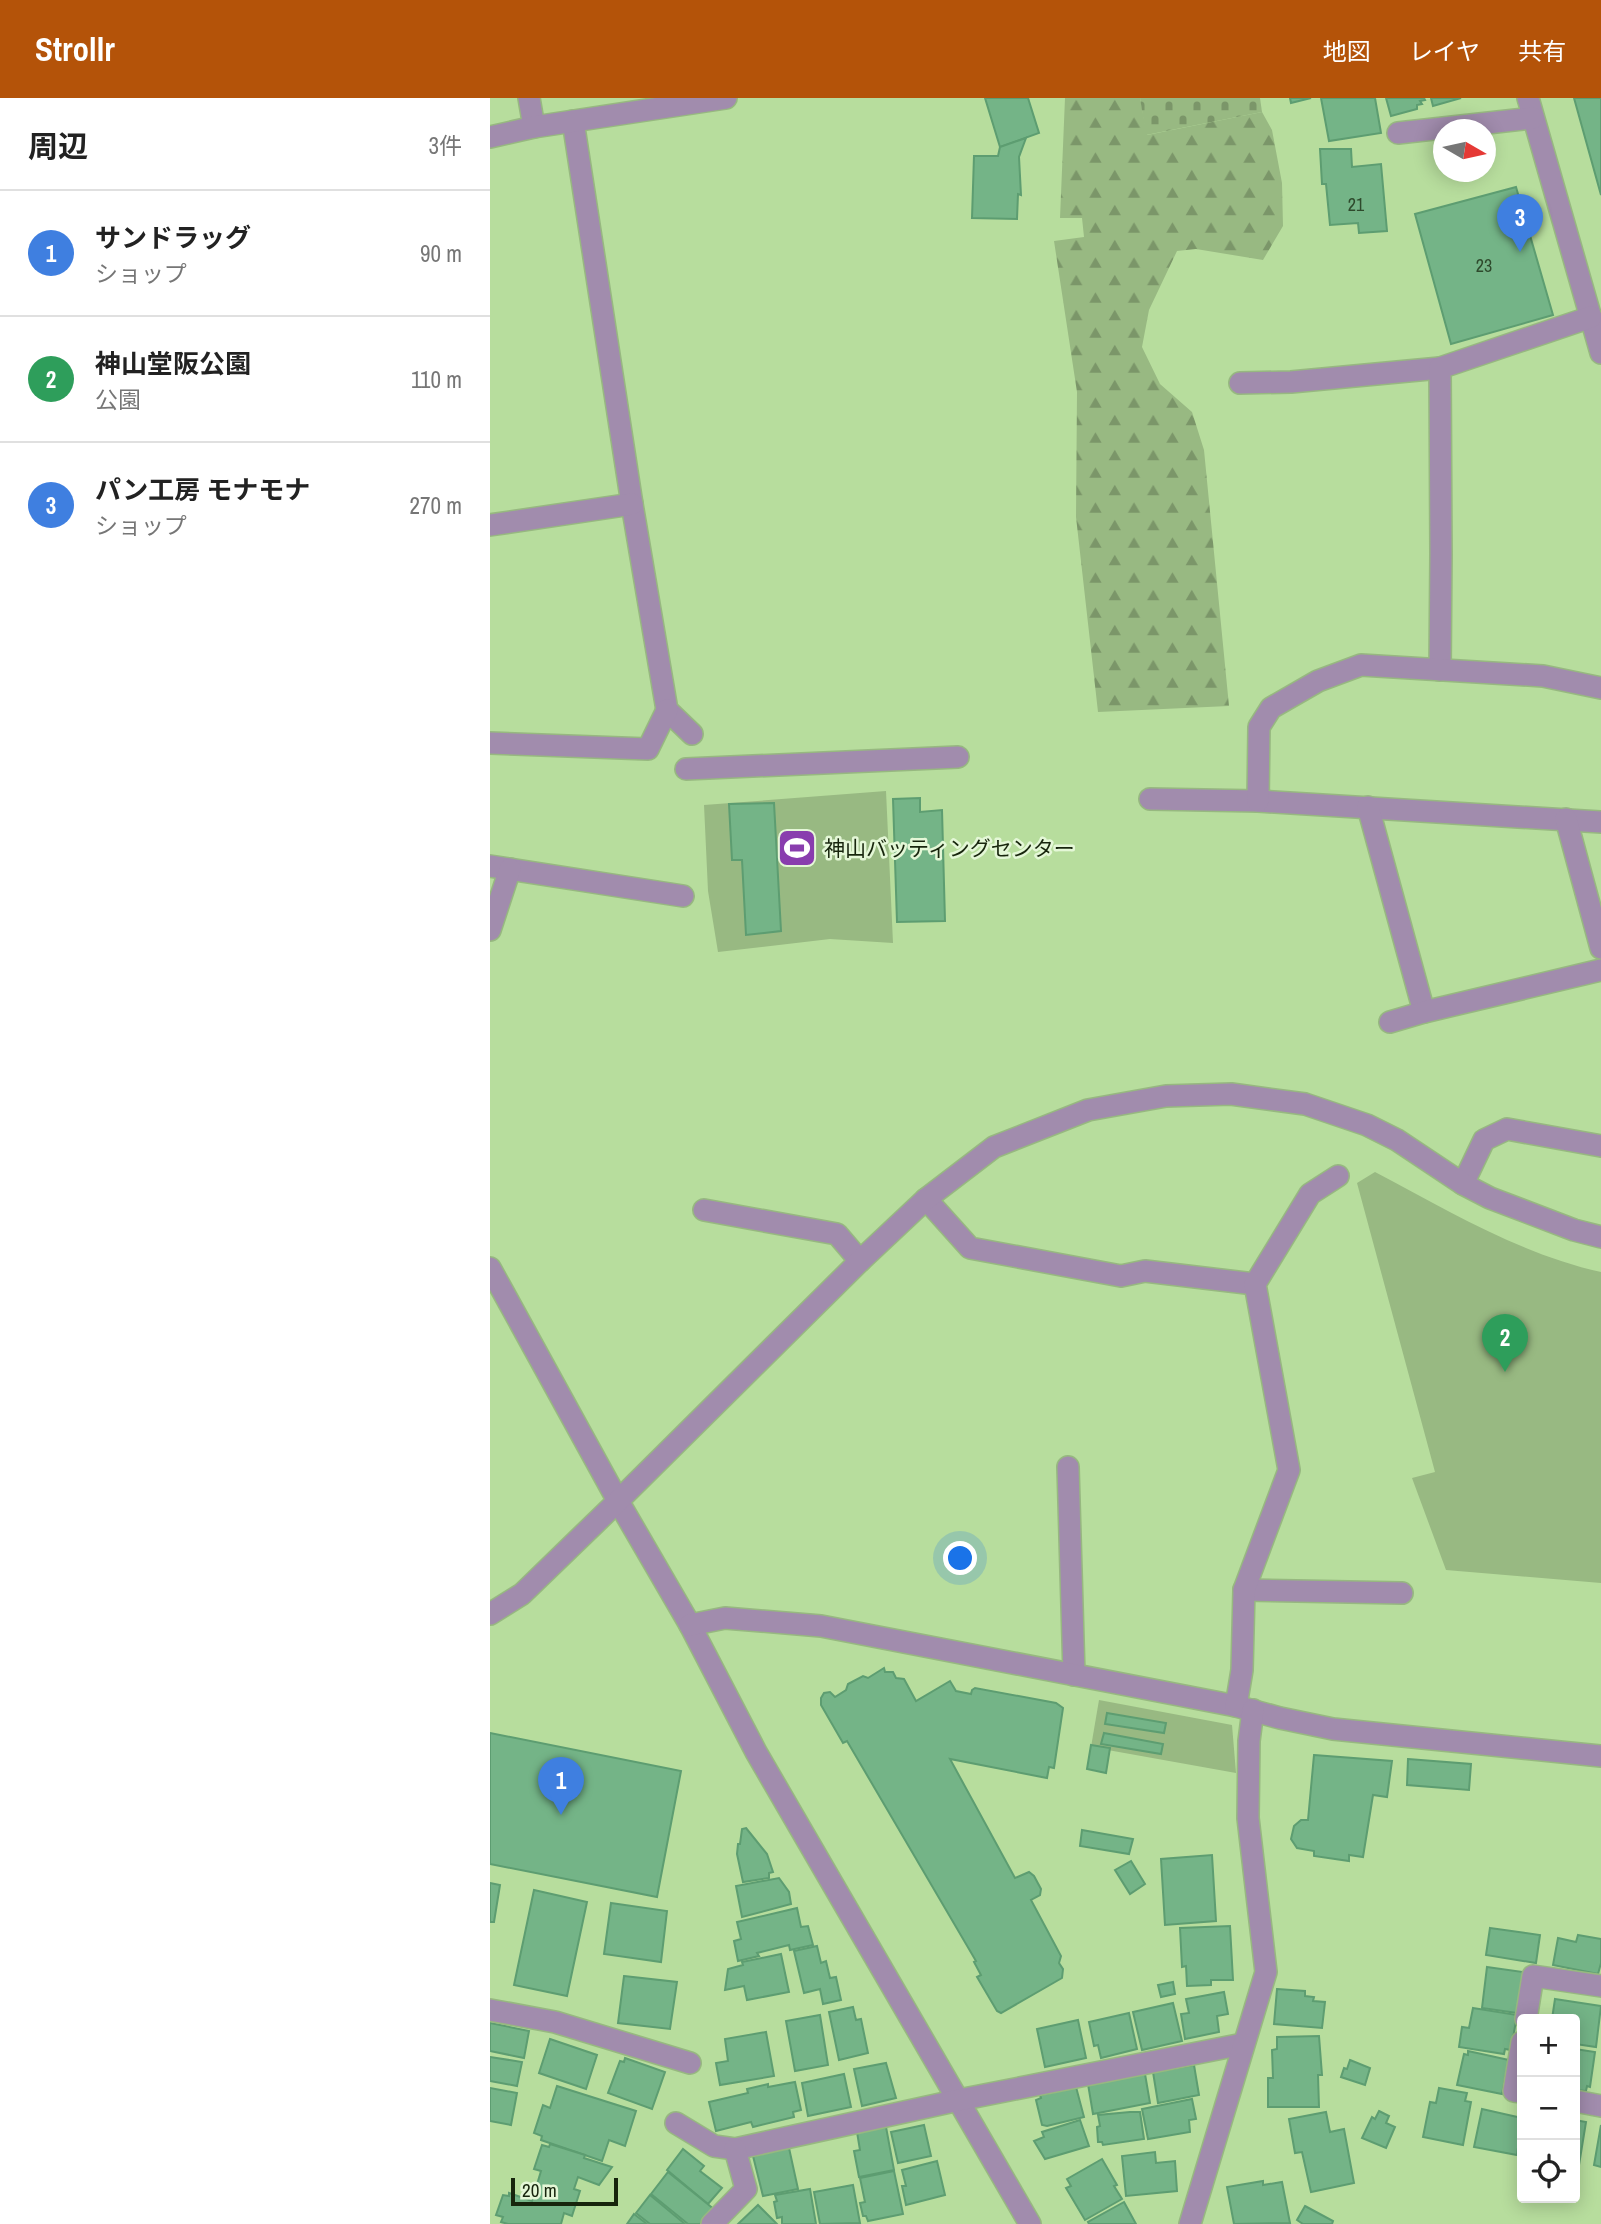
<!DOCTYPE html>
<html lang="ja">
<head>
<meta charset="utf-8">
<style>
  :root { --surface:#fff; --page:#f2f2f2; --text:#222; --muted:#767676; --line:#e0e0e0; --accent:#b45309 }
  body { margin:0; font-family:"Archivo Narrow","Noto Sans JP",sans-serif; background:var(--page); color:var(--text) }
  .controls { position:absolute; right:21px; bottom:21px; display:grid; overflow:hidden; border-radius:7px; box-shadow:0 4px 18px #0003 }
  .controls button { width:63px; height:63px; display:grid; place-items:center; padding:0; border:0; border-bottom:2px solid var(--line); background:var(--surface); color:var(--text); font:35px sans-serif }
  .compass { position:absolute; left:943px; top:21px; width:63px; height:63px; border-radius:50%; background:var(--surface); box-shadow:0 4px 18px #0003; rotate:99deg }
  .scale { position:absolute; left:21px; bottom:18px; width:107px; box-sizing:border-box; padding-left:7px; border:4px solid #17250d; border-top:0; font-size:19px; line-height:24px; white-space:nowrap; color:#17250d; -webkit-text-stroke:5px #e4f7d7; paint-order:stroke }
  .you { position:absolute; left:471px; top:1461px; width:24px; height:24px; margin:-18px; border:5px solid #fff; border-radius:50%; background:#1a73e8; box-shadow:0 0 0 10px #1a73e833 }
  .badge { display:grid; place-items:center; width:46px; height:46px; border-radius:50%; background:var(--accent); color:#fff; font-size:23px; font-weight:700 }
  .pin { position:absolute; translate:-50% -58px; filter:drop-shadow(0 2px 4px #0008) }
  .pin::after { content:''; position:absolute; top:37px; width:24px; height:21px; background:inherit; clip-path:polygon(0 0,100% 0,50% 100%) }
  .list { margin:0; padding:0; list-style:none }
  h2 { display:flex; justify-content:space-between; align-items:center; height:91px; margin:0; padding:0 28px; font-size:30px }
  h2 small { font-size:23px; font-weight:400; color:var(--muted) }
  .list li { display:grid; grid-template-columns:46px 1fr auto; gap:21px; align-items:center; box-sizing:border-box; height:126px; padding:0 28px; border-top:2px solid var(--line) }
  .list b { display:block; font-size:26px; white-space:nowrap }
  .list p { margin:0; font-size:23px; white-space:nowrap; color:var(--muted) }
  .list em { font-size:23px; font-style:normal; color:var(--muted) }
  .icon { flex:none; width:38px; height:38px; fill:none; stroke:currentColor; stroke-width:2; stroke-linecap:round; stroke-linejoin:round }
  .map { position:relative; flex:none; width:1111px; height:2126px; overflow:hidden }
  header { display:flex; align-items:center; gap:42px; box-sizing:border-box; height:98px; padding:0 35px; background:var(--accent); color:#fff }
  header strong { font-size:33px }
  nav { display:flex; gap:38px; margin-inline-start:auto; font-size:24px }
  main { display:flex }
  aside { flex:1; background:var(--surface) }
  .map>svg:first-child { display:block }
  .green { fill:#98b982 }
  .forest { fill:url(#forest-firs) }
  .cemetery { fill:url(#cemetery-stones) }
  .building { fill:#74b487; stroke:#5d9d71; stroke-width:2 }
  .lines { fill:none; stroke-linecap:round; stroke-linejoin:round }
  .minor-casing { stroke:#97b880; stroke-width:24 }
  .minor { stroke:#a18cad; stroke-width:21 }
  .labels { text-anchor:middle; dominant-baseline:central; stroke-width:5; stroke-linejoin:round; paint-order:stroke }
  .number-label { font-size:18px; fill:#2e492c }
  .poi-label { font-size:21px; fill:#17250d; stroke:#e4f7d7; text-anchor:start }
</style>
</head>
<body>
<header>
<strong>Strollr</strong>
<nav><a>地図</a><a>レイヤ</a><a>共有</a></nav>
</header>
<main>
<aside>
<h2>周辺<small>3件</small></h2>
<ul class="list">
<li><span class="badge" style="background:#3f7fe0">1</span><div><b>サンドラッグ</b><p>ショップ</p></div><em>90 m</em></li>
<li><span class="badge" style="background:#2e9e5b">2</span><div><b>神山堂阪公園</b><p>公園</p></div><em>110 m</em></li>
<li><span class="badge" style="background:#3f7fe0">3</span><div><b>パン工房 モナモナ</b><p>ショップ</p></div><em>270 m</em></li>
</ul>
</aside>
<div class="map">
<svg width="1111" height="2126" viewBox="0 0 1111 2126">
  <defs>
    <pattern id="forest-firs" width="22" height="20" patternUnits="userSpaceOnUse" patternTransform="scale(1.75)"><rect width="22" height="20" fill="#98b982"/><path d="M5 1l3.5 6h-7zM16 11l3.5 6h-7z" fill="#7b9669"/></pattern>
    <pattern id="cemetery-stones" width="16" height="16" patternUnits="userSpaceOnUse" patternTransform="scale(1.75)"><rect width="16" height="16" fill="#98b982"/><path d="M2 7V4a2 2 0 0 1 4 0v3zM10 15v-3a2 2 0 0 1 4 0v3z" fill="#7b9669"/></pattern>
  </defs>
  <rect width="100%" height="100%" fill="#b7dd9d"/>
  <!-- green -->
  <g class="green">
    <path d="M396,693l7,152 -63,-4 -112,13 -10,-61 -4,-86z"/>
    <path d="M885,1074c72,38 145,82 226,100v311l-155,-13 -34,-92 23,-6 -78,-289z"/>
    <path d="M609,1602l133,25 4,48 -145,-26z"/>
  </g>
  <!-- forest -->
  <path class="forest" d="M575,0h75l7,37 115,-23 10,18 10,53 1,43 -20,34 -67,-11 -19,2 -28,59 -7,37 18,37 32,28 12,38 25,256 -131,6 -22,-195 1,-125 -23,-151 30,-4 -2,-19h-22z"/>
  <!-- cemetery -->
  <path class="cemetery" d="M650,0h120l2,14 -116,23z"/>
  <!-- building -->
  <g class="building">
    <path d="M495,0h43l11,35 -39,14z"/>
    <path d="M800,0h21l-20,5z"/>
    <path d="M831,0h54l6,35 -52,8z"/>
    <path d="M896,0h38l1,2 -5,1 2,3 -5,1v4l-26,7z"/>
    <path d="M941,0h30l-28,8z"/>
    <path d="M1084,0h27v97z"/>
    <path d="M536,40l-7,19 2,38 -3,-1 -1,25 -45,-1 2,-62h24l2,-9z"/>
    <path d="M830,51h31l1,18 29,-3 6,67 -28,2 -1,-10 -28,2 -4,-41h-4z"/>
    <path d="M1026,89l37,128 -102,29 -36,-130z"/>
    <path d="M430,700v14l22,-2 3,111 -48,1 -4,-123z"/>
    <path d="M284,705l7,128 -35,4 -4,-75h-10l-3,-56z"/>
    <path d="M394,1570l1,4h8l3,6 8,1 12,22 34,-20 6,10 15,3 1,-4 3,-2 81,15 7,5 -9,60 -5,-1 -2,11 -97,-19 65,119 14,-6 5,4 7,13 -1,6 -9,5 30,56 -2,7 4,6 -1,9 -61,35 -4,-2 -20,-34 4,-2 -7,-13 2,-1 -129,-220 -4,2 -22,-38v-7l3,-5 6,-1 5,5 11,-7 2,-6 15,-8 5,2z"/>
    <path d="M617,1615l59,10 -2,10 -59,-9z"/>
    <path d="M0,1635l191,38 -24,126 -167,-33z"/>
    <path d="M614,1635l59,11 -2,10 -60,-10z"/>
    <path d="M601,1647l19,3 -4,25 -19,-4z"/>
    <path d="M824,1657l78,6 -5,36 -14,-2 -10,62 -14,-2v6l-35,-5v-5l-17,-3 -6,-9 3,-13 7,-6h7z"/>
    <path d="M918,1661l63,5 -2,26 -62,-5z"/>
    <path d="M256,1730l21,26 6,18 -4,1v5l-26,4 -6,-28 1,-10h2l2,-15z"/>
    <path d="M592,1732l51,9 -4,15 -49,-8z"/>
    <path d="M722,1757l4,66 -51,4 -4,-66z"/>
    <path d="M641,1763l14,23 -15,10 -15,-24z"/>
    <path d="M289,1780l10,14 2,12 -49,13 -6,-31z"/>
    <path d="M0,1785l10,2 -6,37h-4z"/>
    <path d="M44,1792l53,12 -20,94 -53,-11z"/>
    <path d="M121,1805l56,8 -6,51 -57,-8z"/>
    <path d="M307,1810l4,19 7,-1 5,19 -23,5 -1,-5 -32,8 2,3 -21,5 -4,-20 7,-2 -4,-17z"/>
    <path d="M740,1828l3,54h-22v5l-24,1 -1,-20 -4,1 -2,-39z"/>
    <path d="M1000,1830l50,7 -4,28 -50,-8z"/>
    <path d="M1088,1837l23,4v24l-3,11 -45,-9 5,-27 18,4z"/>
    <path d="M327,1848l4,17 5,-2 4,17 6,-1 5,23 -18,4 -3,-15 -16,4 -10,-42z"/>
    <path d="M291,1856l8,38 -42,8 -3,-14 -19,4 3,-21 15,-4 -1,-3z"/>
    <path d="M997,1869l36,5 -6,41 -35,-5z"/>
    <path d="M134,1878l53,6 -7,47 -52,-6z"/>
    <path d="M683,1884l2,12 -14,3 -3,-12z"/>
    <path d="M787,1891l28,2v5l9,1 -1,4 12,1 -3,26 -48,-4z"/>
    <path d="M734,1894l4,22 -11,2 2,16 -34,7 -4,-25 8,-1 -3,-14z"/>
    <path d="M1065,1901l46,7 -5,41 -21,-3v-25h-23z"/>
    <path d="M683,1905l9,38 -40,9 -9,-38z"/>
    <path d="M363,1909l3,13 5,-1 7,34 -29,7 -10,-48z"/>
    <path d="M983,1910l44,7 -6,35 -6,-1 -1,5 -45,-7 3,-20 7,1z"/>
    <path d="M639,1915l8,36 -36,9 -3,-13 -4,1 -5,-24z"/>
    <path d="M330,1917l8,50 -33,6 -9,-50z"/>
    <path d="M588,1922l8,38 -41,9 -8,-38z"/>
    <path d="M0,1925l39,8 -5,27 -34,-7z"/>
    <path d="M276,1934l8,44 -54,9 -4,-22 12,-2 -3,-22z"/>
    <path d="M829,1938l3,39h-4l1,32h-51v-29h5l-1,-28 5,-1v-12z"/>
    <path d="M60,1941l47,16 -11,34 -47,-16z"/>
    <path d="M1085,1951l20,3 -5,35 -3,-1 -1,5 -11,-1z"/>
    <path d="M978,1953l41,9 -7,34 -45,-9 7,-31 4,1z"/>
    <path d="M0,1959l32,5 -5,24 -27,-5z"/>
    <path d="M135,1960l40,14 -13,37 -44,-16 12,-32 4,1z"/>
    <path d="M860,1962l20,8 -5,17 -24,-8 3,-9 3,1z"/>
    <path d="M396,1965l10,35 -34,8 -8,-37z"/>
    <path d="M704,1967l5,30 -41,8 -5,-31z"/>
    <path d="M354,1976l7,33 -43,9 -6,-33z"/>
    <path d="M655,1976l5,29 -57,11 -5,-30z"/>
    <path d="M305,1984l6,28 -8,2 1,5 -41,10 -2,-5 -35,9 -7,-29 39,-9 -1,-4 21,-5v3z"/>
    <path d="M67,1988l79,25 -11,35 -16,-6 -7,21 -61,-21 1,-4 -8,-3 9,-28 7,3z"/>
    <path d="M586,1989l8,30 -37,9 -5,-1 -6,-25 5,-2 -1,-3z"/>
    <path d="M0,1990l27,5 -6,32 -21,-4z"/>
    <path d="M949,1990l28,5 -2,8 6,1 -8,43 -40,-8 7,-35 6,1z"/>
    <path d="M702,2001l4,20 -7,1 1,12 -42,7 -6,-30z"/>
    <path d="M992,2011l40,9 -5,37 -43,-8z"/>
    <path d="M889,2013l10,5 -3,7 9,4 -9,21 -24,-10 10,-21 3,2z"/>
    <path d="M640,2014h10l4,27 -41,6 -1,-3h-4l-1,-15 3,-1 -2,-11z"/>
    <path d="M836,2014l4,20 14,-3 10,54 -43,9 -9,-40 -7,1 -6,-34z"/>
    <path d="M590,2022l9,26 -44,13 -11,-18 10,-4 -2,-5z"/>
    <path d="M1085,2022l11,2 -7,43h-4z"/>
    <path d="M434,2027l7,31 -33,7 -7,-31z"/>
    <path d="M1111,2027v42l-7,-2z"/>
    <path d="M396,2029l8,43 -35,7 -5,-26 6,-1 -3,-18z"/>
    <path d="M60,2046l35,11 -1,3 28,9 -13,18 -21,-8 -4,12 6,2 -8,25 -8,-3 -3,11h-53l-7,-2 2,-5 -7,-2 7,-20 6,1v-3l23,8 9,-30 -7,-2 8,-24 7,2z"/>
    <path d="M299,2050l9,41 -35,7 -10,-40z"/>
    <path d="M193,2051l21,17 -4,5 22,17 -14,16 -41,-34z"/>
    <path d="M665,2054l1,11 19,-2 2,30 -51,5 -4,-40z"/>
    <path d="M612,2061l15,26 -3,1 8,13 -37,21 -19,-32 5,-2 -4,-7z"/>
    <path d="M447,2063l8,34 -39,10 -4,-19h4l-4,-16z"/>
    <path d="M404,2073l9,43 -35,7 -2,-5h-3l-3,-13 5,-1 -5,-24z"/>
    <path d="M178,2074l47,38 -15,14h-12l-37,-30z"/>
    <path d="M773,2083v4l19,-3 8,41 -56,1 -7,-37z"/>
    <path d="M363,2087l7,38 -40,1 -6,-32z"/>
    <path d="M320,2091l6,35h-34v-7l-5,1 -3,-16 3,-1 -2,-6z"/>
    <path d="M160,2097l35,29h-35l-14,-11z"/>
    <path d="M634,2104l12,22h-47l-1,-2z"/>
    <path d="M268,2107l19,19h-39z"/>
    <path d="M815,2108l28,15 -1,3h-29l-6,-4z"/>
    <path d="M144,2116l13,10h-20z"/>
  </g>
  <g class="lines">
    <!-- minor casing -->
    <g class="minor-casing">
      <g id="minor">
        <path d="M39,0l5,29"/>
        <path d="M1038,0l73,255"/>
        <path d="M83,23l59,383 35,206 25,24"/>
        <path d="M908,35l135,-15"/>
        <path d="M0,39l44,-10 192,-29"/>
        <path d="M750,285l51,-1 149,-14"/>
        <path d="M0,427l142,-21"/>
        <path d="M950,572l1,-116 -1,-186 151,-51"/>
        <path d="M0,645l158,6 19,-39"/>
        <path d="M196,671l272,-12"/>
        <path d="M660,701l108,2 343,21"/>
        <path d="M768,703l1,-74 12,-19 47,-27 43,-16 182,11 58,12"/>
        <path d="M878,709l56,205"/>
        <path d="M1076,721l35,129"/>
        <path d="M0,768l193,30"/>
        <path d="M0,832l20,-61"/>
        <path d="M900,924l34,-10 177,-42"/>
        <path d="M973,1086l21,-44 23,-11 94,17"/>
        <path d="M436,1101l44,49 151,28 24,-5 110,13"/>
        <path d="M214,1112l133,24 23,27"/>
        <path d="M0,1170l128,233 72,124 66,127 274,472"/>
        <path d="M578,1369l6,208"/>
        <path d="M754,1492l158,3"/>
        <path d="M0,1516l32,-20 96,-93 242,-240 66,-62 68,-52 94,-37 78,-14 65,-2 74,10 62,21 30,15 66,44 27,14 84,32 27,7"/>
        <path d="M200,1527l35,-7 96,8 415,80 44,12 53,11 268,27"/>
        <path d="M746,1608l6,-36 2,-80 45,-120 -34,-186 55,-90 28,-18"/>
        <path d="M0,1912l65,12 135,41"/>
        <path d="M1036,1921l7,-43 68,10"/>
        <path d="M1032,1944l-8,49 8,1"/>
        <path d="M1085,2003l26,5"/>
        <path d="M186,2025l38,23 21,3 224,-49 284,-56"/>
        <path d="M222,2126l34,-35 -11,-40"/>
        <path d="M700,2126l76,-252 -18,-154 1,-77 4,-31"/>
      </g>
    </g>
    <!-- minor -->
    <use href="#minor" class="minor"/>
  </g>
  <!-- icons -->
  <defs>
    <g id="stadium-square" transform="scale(2.0125)"><rect x="-9" y="-9" width="18" height="18" rx="4" fill="#893dae" stroke="#e4f7d7"/><path d="M0-5a6.5 5 0 1 0 0 10a6.5 5 0 1 0 0-10ZM-3.5-1.8h7v3.6h-7Z" fill="#fff"/></g>
  </defs>
  <g fill-rule="evenodd">
    <use href="#stadium-square" x="307" y="750"/>
  </g>
  <g class="labels">
    <!-- number labels -->
    <g class="number-label">
      <text x="866" y="106">21</text>
      <text x="994" y="167">23</text>
    </g>
    <!-- poi labels -->
    <g class="poi-label">
      <text x="334" y="750">神山バッティングセンター</text>
    </g>
  </g>
</svg>
<div class="controls">
<button>+</button>
<button>−</button>
<button><svg class="icon" aria-label="locate" viewBox="0 0 24 24"><circle cx="12" cy="12" r="6"/><path d="M12 2v4M12 18v4M2 12h4M18 12h4"/></svg></button>
</div>
<svg class="compass" viewBox="-18 -18 36 36"><path d="M0-13l5 13h-10z" fill="#e53935"/><path d="M0 13l5-13h-10z" fill="#767676"/></svg>
<div class="scale">20 m</div>
<div class="you"></div>
<div class="pin badge" style="left:71px;top:1717px;background:#3f7fe0">1</div>
<div class="pin badge" style="left:1015px;top:1274px;background:#2e9e5b">2</div>
<div class="pin badge" style="left:1030px;top:154px;background:#3f7fe0">3</div>
</div>
</main>
</body>
</html>
